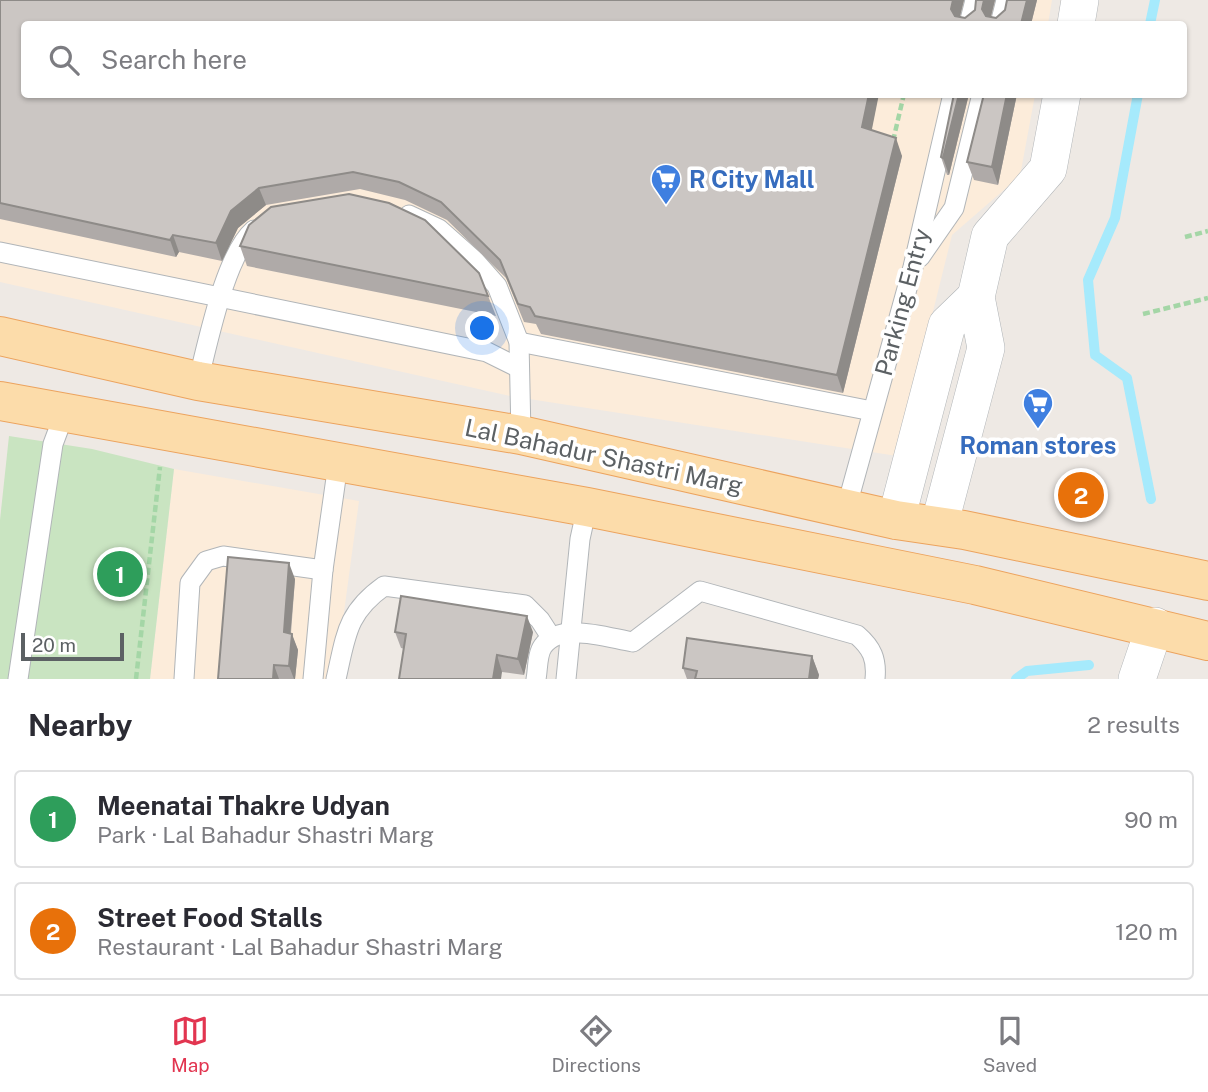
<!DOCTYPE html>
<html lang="en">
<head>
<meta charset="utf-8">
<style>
  :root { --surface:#fff; --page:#f7f7f7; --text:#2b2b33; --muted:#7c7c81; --line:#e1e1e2; --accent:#e23550 }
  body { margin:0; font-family:"Public Sans",sans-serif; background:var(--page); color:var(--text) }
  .scale { position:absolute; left:21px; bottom:18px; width:103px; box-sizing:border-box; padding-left:7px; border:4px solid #5c6164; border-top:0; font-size:19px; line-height:24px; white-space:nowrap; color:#5c6164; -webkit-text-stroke:5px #fff; paint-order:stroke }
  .you { position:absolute; left:483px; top:329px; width:24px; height:24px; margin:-18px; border:5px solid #fff; border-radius:50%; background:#1a73e8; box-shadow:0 0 0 10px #1a73e833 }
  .badge { display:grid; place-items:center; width:46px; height:46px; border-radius:50%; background:var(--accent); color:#fff; font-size:23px; font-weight:700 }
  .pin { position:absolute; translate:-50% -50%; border:4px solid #fff; box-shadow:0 2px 7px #0006 }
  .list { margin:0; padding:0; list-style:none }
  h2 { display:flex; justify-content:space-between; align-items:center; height:91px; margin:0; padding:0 28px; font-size:30px }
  h2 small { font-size:23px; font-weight:400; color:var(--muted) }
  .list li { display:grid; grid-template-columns:46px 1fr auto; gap:21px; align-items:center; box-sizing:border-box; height:98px; margin:0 14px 14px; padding:0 14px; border:2px solid var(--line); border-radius:7px }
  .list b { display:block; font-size:26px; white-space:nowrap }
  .list p { margin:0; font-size:23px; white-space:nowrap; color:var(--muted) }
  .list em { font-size:23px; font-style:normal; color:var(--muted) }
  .icon { flex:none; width:38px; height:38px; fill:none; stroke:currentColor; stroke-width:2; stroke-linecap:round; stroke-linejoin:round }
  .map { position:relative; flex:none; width:1208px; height:679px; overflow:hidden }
  .search { position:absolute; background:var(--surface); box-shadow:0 2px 5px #0004; left:21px; right:21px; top:21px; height:77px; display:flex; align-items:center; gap:18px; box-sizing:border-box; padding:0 24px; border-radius:7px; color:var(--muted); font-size:26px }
  .sheet { height:315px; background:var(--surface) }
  nav { display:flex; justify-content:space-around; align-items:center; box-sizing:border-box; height:98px; border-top:2px solid var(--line); background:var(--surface); font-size:19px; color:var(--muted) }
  nav a { display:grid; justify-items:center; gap:4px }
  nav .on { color:var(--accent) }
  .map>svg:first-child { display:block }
  .commercial { fill:#fcecda }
  .green { fill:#c9e4c1 }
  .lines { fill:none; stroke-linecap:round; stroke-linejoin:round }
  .stream { stroke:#a6eafc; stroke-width:10 }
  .lane-casing { stroke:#b1b5b8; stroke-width:21 }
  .street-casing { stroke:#b1b5b8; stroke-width:38 }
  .primary-casing { stroke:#eca35e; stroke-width:40 }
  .path { stroke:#a4d6a6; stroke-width:4.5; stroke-dasharray:7 3.5; stroke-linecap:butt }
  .lane { stroke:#fff; stroke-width:19 }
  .street { stroke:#fff; stroke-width:37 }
  .primary { stroke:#fcdcaa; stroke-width:38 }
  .wall { fill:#afaaa8 }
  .shaded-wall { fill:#8e8b88 }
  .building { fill:#cbc6c3; stroke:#8e8b88; stroke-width:2 }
  .labels { text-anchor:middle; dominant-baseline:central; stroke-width:7; stroke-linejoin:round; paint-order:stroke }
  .shop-label { font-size:24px; font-weight:bold; fill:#366cbe; stroke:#fff; text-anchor:start }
  .street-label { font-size:24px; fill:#5c6164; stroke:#fff }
</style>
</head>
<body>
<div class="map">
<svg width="1208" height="679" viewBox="0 0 1208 679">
  <rect width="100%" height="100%" fill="#eee9e4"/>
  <!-- commercial -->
  <g class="commercial">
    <path d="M0,0h1052l-4,24h-1024v70l1011,1 -15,81 -68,59 -55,221 -387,-60 -510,-114z"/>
    <path d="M174,469l185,32 -24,178h-185z"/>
  </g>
  <!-- green -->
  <path class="green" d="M9,436l83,13 82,20 -24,210h-150v-159z"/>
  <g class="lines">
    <!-- stream -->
    <g class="stream">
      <path d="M1150,24l5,-24"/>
      <path d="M1138,94l-23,124 -27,62 7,75 32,23 24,121"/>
      <path d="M1016,679l11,-8 62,-6"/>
    </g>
    <!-- lane casing -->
    <g class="lane-casing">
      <g id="lane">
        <path d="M969,24l6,-24"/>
        <path d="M1000,24l6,-24"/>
        <path d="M409,215l30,14 35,31 23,26 22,56 2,93"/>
        <path d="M0,252l487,100 32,16"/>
        <path d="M920,257l34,-49 28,-114"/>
        <path d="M519,342l353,69"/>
        <path d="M198,381c10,-38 27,-126 56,-151"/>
        <path d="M846,509l67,-242 40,-173"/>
        <path d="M18,679l35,-235 12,-32"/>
        <path d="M184,679l6,-96 16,-22 17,-5 100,14"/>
        <path d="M313,679l10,-109 15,-106"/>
        <path d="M336,679c10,-43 10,-66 48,-93l141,19 15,15 11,17"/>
        <path d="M536,679c2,-10 1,-25 7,-33 17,-25 65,-8 90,-4l67,-51 157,44c15,13 20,24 18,44"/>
        <path d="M566,679l14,-140 7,-32"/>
      </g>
    </g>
    <!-- street casing -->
    <g class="street-casing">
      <g id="street">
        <path d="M1076,24l4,-24"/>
        <path d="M896,520l51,-195 29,-28"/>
        <path d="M939,526l47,-178 -10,-51 14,-61 58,-67 14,-75"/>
        <path d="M1137,679l18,-53"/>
      </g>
    </g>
    <!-- primary casing -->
    <g class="primary-casing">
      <g id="primary">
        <path d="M0,336l198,45 323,54 375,85 68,10 244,51"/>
        <path d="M0,401l587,106 388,78 233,56"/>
      </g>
    </g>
    <!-- path -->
    <g class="path">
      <path d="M893,141l11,-47"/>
      <path d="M1185,237l23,-6"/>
      <path d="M1143,314l65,-16"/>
      <path d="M136,679l24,-212"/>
    </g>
    <!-- lane -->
    <use href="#lane" class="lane"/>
    <!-- street -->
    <use href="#street" class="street"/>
    <!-- primary -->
    <use href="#primary" class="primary"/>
  </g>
  <!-- wall -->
  <g class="wall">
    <path d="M0,0h964l-4,17 5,1 30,-18 -4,17 5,1 9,-8 2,-10h30l-6,24h-1007l848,106 30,26 -59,237 -302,-59 -5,-10 -12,-2 -18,-44 -59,-58 -42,-20 -45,-11 -94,16 -28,23 -16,33 -43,-9 -3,5 -176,-38z"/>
    <path d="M954,94h15l-20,81h-2l-6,-18z"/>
    <path d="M984,94h33l-19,91 -24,-5 -7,-18z"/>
    <path d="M240,246l239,27 17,43 -249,-50z"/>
    <path d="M295,579l-4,54 7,17 -3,29h-77z"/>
    <path d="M395,632h138l-9,43 -22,-3 -101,-24z"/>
    <path d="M812,656l7,19 -1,4h-131l-4,-11z"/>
  </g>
  <!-- shaded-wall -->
  <g class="shaded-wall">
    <path d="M953,0h11l-6,24 -7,-15z"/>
    <path d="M984,0h11l-6,24 -7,-15z"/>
    <path d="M1027,0h10l-6,24h-10z"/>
    <path d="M869,94h10l-10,50 -7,-17z"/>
    <path d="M959,94h10l-20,81 -6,-17z"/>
    <path d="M1007,94h10l-19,91 -6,-18z"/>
    <path d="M896,138l6,18 -59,237 -6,-18z"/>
    <path d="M259,188l7,17 -28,23 -16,33 -6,-18 15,-32z"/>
    <path d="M173,235l6,17 -3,5 -6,-17z"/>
    <path d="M289,563l6,16 -6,70 -5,-17z"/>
    <path d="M527,616l6,16 -9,43 -6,-16z"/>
    <path d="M292,634l6,16 -3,29h-1l-5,-13z"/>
    <path d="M497,655l5,17 -1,7h-8z"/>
    <path d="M812,656l7,19 -1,4h-9z"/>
    <path d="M274,665l5,14h-6z"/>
  </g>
  <!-- building -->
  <g class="building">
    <path d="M0,0h953l-2,9 4,7 10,2 10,-8 1,-10h8l-2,9 4,7 10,2 9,-8 2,-10h20l-6,24h-997v70h845l-7,33 34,11 -59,237 -302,-59 -5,-9 -12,-3 -18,-44 -59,-58 -42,-20 -46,-10 -94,16 -28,23 -15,32 -43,-8 -3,5 -170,-37z"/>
    <path d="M954,94h5l-16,64 -2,-1z"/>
    <path d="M984,94h23l-15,73 -25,-5z"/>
    <path d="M349,194l40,9 36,17 54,53 9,23 -248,-50 9,-21 22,-18z"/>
    <path d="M228,557l61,6 -5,69 8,2 -3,32 -15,-1 -1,14h-55z"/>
    <path d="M401,596l126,20 -9,43 -21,-4 -4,24h-94l7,-45 -11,-2z"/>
    <path d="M687,638l125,18 -3,23h-114l2,-8 -14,-3z"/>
  </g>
  <!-- icons -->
  <defs>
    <g id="supermarket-pin" transform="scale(1.575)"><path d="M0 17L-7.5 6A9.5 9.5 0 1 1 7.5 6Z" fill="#3f7fe0" stroke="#fff"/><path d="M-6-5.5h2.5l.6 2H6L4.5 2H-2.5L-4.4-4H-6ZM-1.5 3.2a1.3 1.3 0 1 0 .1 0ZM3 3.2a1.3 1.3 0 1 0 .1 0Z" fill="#fff"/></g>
  </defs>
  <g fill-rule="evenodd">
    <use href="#supermarket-pin" x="666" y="179"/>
    <use href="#supermarket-pin" x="1038" y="403"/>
  </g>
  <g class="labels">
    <!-- shop labels -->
    <g class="shop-label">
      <text x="689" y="179">R City Mall</text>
      <text x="1038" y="445" text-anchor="middle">Roman stores</text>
    </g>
    <!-- street labels -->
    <g class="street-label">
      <text transform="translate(902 302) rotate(-75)">Parking Entry</text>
      <text transform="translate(604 456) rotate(12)">Lal Bahadur Shastri Marg</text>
    </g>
  </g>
</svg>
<div class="scale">20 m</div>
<div class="you"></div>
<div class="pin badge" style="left:120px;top:574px;background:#2e9e5b">1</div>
<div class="pin badge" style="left:1081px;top:495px;background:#e8710a">2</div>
<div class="search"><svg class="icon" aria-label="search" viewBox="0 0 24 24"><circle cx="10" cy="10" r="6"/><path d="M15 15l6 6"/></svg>Search here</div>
</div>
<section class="sheet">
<h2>Nearby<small>2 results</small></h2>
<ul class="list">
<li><span class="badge" style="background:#2e9e5b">1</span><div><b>Meenatai Thakre Udyan</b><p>Park · Lal Bahadur Shastri Marg</p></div><em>90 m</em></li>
<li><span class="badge" style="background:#e8710a">2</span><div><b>Street Food Stalls</b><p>Restaurant · Lal Bahadur Shastri Marg</p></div><em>120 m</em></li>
</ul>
</section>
<nav>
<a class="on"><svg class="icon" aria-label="map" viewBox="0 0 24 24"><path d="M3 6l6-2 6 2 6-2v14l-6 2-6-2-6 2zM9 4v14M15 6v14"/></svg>Map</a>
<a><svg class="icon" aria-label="directions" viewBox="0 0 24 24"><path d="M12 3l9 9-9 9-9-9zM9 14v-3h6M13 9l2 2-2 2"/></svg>Directions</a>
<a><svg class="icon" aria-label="saved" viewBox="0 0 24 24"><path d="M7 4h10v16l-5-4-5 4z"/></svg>Saved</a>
</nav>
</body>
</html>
